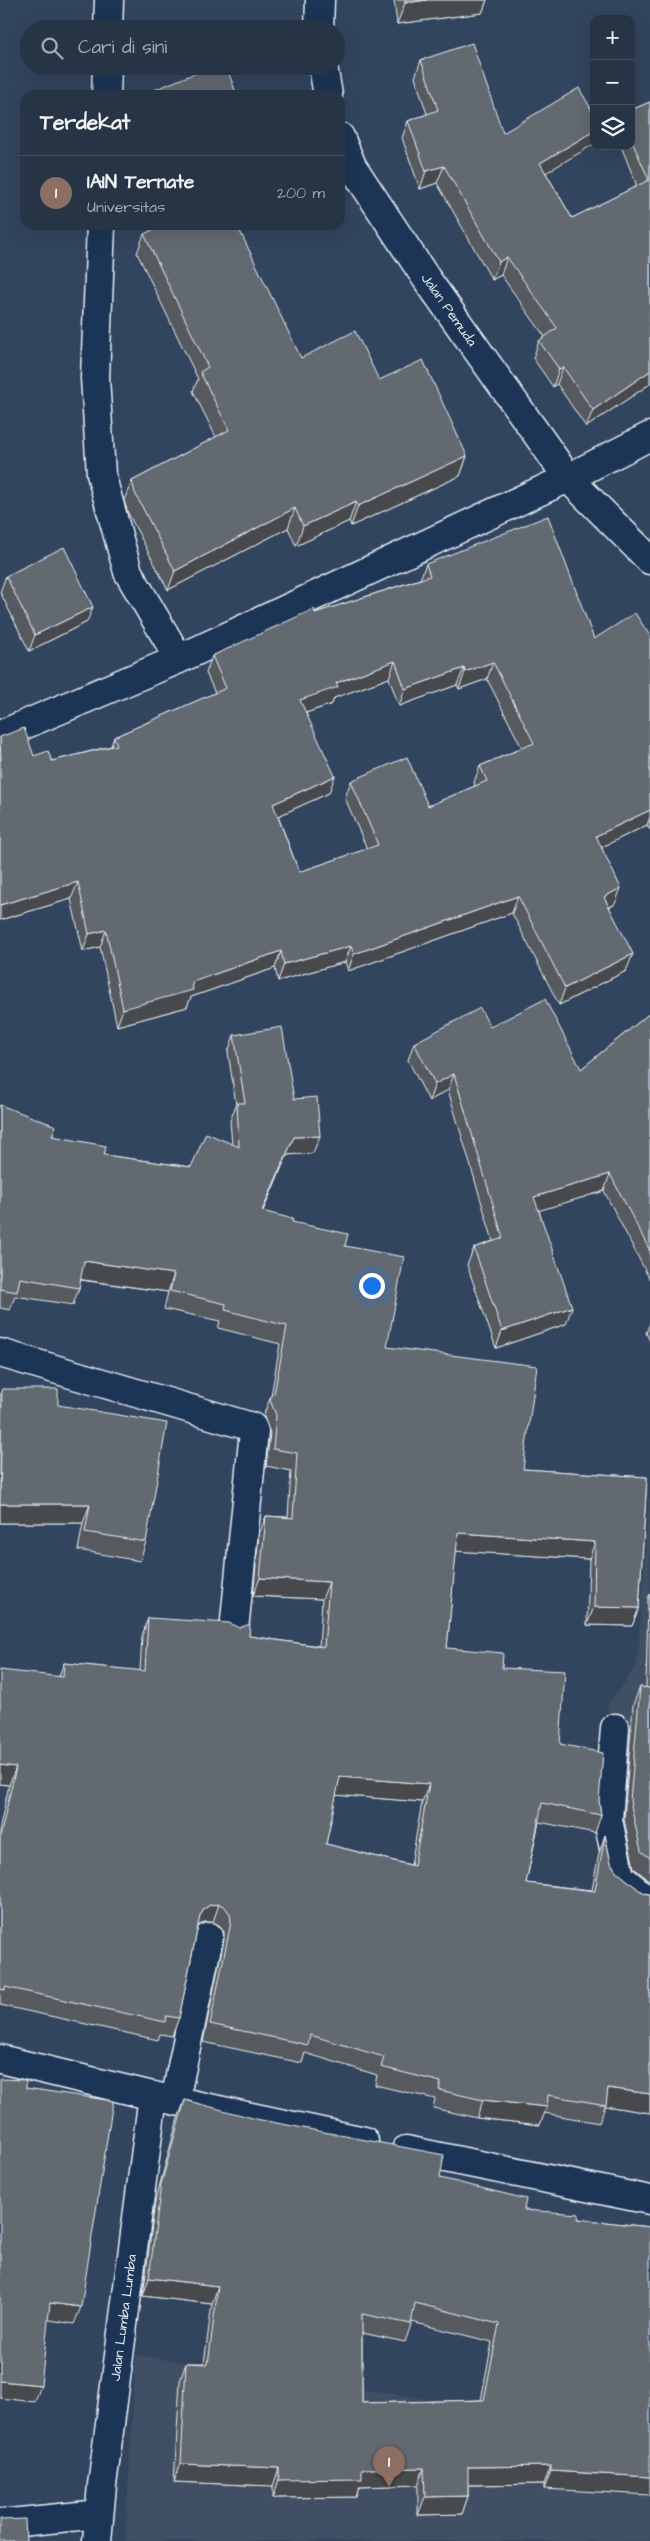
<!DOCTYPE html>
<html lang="id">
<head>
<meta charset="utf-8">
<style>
  :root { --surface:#263446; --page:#323f51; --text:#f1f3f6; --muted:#a4aab3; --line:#424f5f; --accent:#bca0f2 }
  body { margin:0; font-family:"Architects Daughter",sans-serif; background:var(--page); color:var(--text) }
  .controls { position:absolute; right:15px; top:15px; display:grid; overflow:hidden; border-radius:10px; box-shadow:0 5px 20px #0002 }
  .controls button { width:45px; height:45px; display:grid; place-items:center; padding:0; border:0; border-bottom:1px solid var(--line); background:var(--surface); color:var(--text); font:25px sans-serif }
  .you { position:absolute; left:371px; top:1285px; width:18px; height:18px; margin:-12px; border:4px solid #fff; border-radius:50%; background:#1a73e8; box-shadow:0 0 0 8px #1a73e833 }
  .badge { display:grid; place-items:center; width:32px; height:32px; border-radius:50%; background:var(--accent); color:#fff; font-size:16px; font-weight:700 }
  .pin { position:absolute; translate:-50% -41px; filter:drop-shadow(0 1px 2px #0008) }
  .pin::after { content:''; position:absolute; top:26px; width:18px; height:15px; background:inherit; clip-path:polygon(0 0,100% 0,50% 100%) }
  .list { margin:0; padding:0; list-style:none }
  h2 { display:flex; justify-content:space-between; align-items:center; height:65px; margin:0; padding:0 20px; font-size:21px }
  h2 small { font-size:16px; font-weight:400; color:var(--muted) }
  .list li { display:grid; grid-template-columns:32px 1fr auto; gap:15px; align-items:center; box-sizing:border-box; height:75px; padding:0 20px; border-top:1px solid var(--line) }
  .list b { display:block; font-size:19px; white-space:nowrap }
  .list p { margin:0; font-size:16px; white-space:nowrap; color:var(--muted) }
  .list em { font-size:16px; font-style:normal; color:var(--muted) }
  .icon { flex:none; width:28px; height:28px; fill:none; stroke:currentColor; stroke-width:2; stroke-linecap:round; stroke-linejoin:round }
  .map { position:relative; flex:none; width:650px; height:2541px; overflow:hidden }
  .search { position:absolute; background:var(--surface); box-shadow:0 5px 20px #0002; left:20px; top:20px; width:325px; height:55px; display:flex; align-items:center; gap:12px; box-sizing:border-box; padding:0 18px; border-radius:28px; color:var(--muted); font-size:19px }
  .panel { position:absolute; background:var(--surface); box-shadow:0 5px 20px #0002; left:20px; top:90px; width:325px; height:140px; border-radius:15px }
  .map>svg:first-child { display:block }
  .built { fill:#415063 }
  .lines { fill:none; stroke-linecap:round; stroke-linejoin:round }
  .street-casing { stroke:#e8f1f8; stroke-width:31 }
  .secondary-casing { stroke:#e8f1f8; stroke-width:31 }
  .highway-casing { stroke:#e8f1f8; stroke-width:31 }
  .street { stroke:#1d3557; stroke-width:28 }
  .secondary { stroke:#1d3557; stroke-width:28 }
  .highway { stroke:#1d3557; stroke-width:28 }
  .wall { fill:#565a5f; stroke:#e8f1f8; fill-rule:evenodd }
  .shaded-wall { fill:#464a4e; stroke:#e8f1f8 }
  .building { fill:#64696f; stroke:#e8f1f8; fill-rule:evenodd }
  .labels { text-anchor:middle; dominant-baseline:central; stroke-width:4; stroke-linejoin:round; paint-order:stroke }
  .street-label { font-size:14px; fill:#e8f1f8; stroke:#1d3557 }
</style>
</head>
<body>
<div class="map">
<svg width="650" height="2541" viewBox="0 0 650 2541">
  <rect width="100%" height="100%" fill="#32455e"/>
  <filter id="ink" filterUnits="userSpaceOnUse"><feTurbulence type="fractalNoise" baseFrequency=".02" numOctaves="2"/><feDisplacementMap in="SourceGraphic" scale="10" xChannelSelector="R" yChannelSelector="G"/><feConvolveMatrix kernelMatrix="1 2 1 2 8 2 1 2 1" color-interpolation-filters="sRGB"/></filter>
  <g filter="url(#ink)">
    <!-- built -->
    <g class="built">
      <path d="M649,1498h1v396l-53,-11 11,-178 29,-40z"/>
      <path d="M136,2355l514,78v108h-525z"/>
    </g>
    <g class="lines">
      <!-- street casing -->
      <g class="street-casing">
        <g id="street">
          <path d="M108,29l1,-29"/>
          <path d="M106,95l1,-29"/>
          <path d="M101,225l-6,153 6,96 27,98 51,87"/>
          <path d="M568,478l82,-42"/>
          <path d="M0,1353l252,74 2,4 -20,199"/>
          <path d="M615,1728l-7,92 12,57 23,19 7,1"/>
          <path d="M175,2100l34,-163"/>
          <path d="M0,2524l99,-10"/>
          <path id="s1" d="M97,2541l5,-56 51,-389"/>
        </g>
      </g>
      <!-- secondary casing -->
      <g class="secondary-casing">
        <path id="secondary" d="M0,735l179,-76 389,-181"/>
      </g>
      <!-- highway casing -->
      <g class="highway-casing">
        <g id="highway">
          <path d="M319,29l1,-29"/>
          <path d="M323,66l5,29"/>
          <path id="s2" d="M340,137l12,29 74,112 142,200 82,82"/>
          <path d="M0,2059l153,37 211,45"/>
          <path d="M406,2150l244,50"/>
        </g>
      </g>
      <!-- street -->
      <use href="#street" class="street"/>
      <!-- secondary -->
      <use href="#secondary" class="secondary"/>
      <!-- highway -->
      <use href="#highway" class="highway"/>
    </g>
    <!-- wall -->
    <g class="wall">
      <path d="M394,0h93l-5,13 -85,11z"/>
      <path d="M421,60l125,113 26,45 65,-32 -16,-40h10v-36l19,-8v282l-64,43 -29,-43 -4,3 -20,-29 6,-17 6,-4 -44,-62 -9,5 -55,-97 -17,6 -18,-51 6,-17 19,-7 -12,-37z"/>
      <path d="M144,234l157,124 78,22 88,76 -7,20 -109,50 -2,-5 -53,25 -8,-18 -120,62 -40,-77 -4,-13 8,-19 84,-44 -23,-46 5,-12 -61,-126z"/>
      <path d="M426,564l168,75 56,-3v194l-3,-5 -45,22 13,57 -6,4 17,63 -67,34 -47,-92 -164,58 -3,-9 -67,19 -3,-13 -84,29 -4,10 -70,19 -17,-79 -17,4 -12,-52 -71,21v-183l34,19 18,5 59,-15 3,-9 101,-44 -9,-20 6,-17 103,-43 105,-34zM389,678l10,28 58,-21 2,4 28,-10 35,69 -42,18 -6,16 1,4 -47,20 -77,-25 -6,17 22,51 -68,23 -21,-56 51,-23 -23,-80 26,-9 2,-6z"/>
      <path d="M6,576l81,46 -58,29 -29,-59z"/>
      <path d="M650,1013v267l-46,-89 -65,19 27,114 -70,24 -29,-83 7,-17 19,-7 -45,-151 -19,11 -21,-41 6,-17 76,-16 91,42z"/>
      <path d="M234,1035l60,64 19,54 -26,2 -24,56 29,11 53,24 42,101 136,122 124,8 -8,131 -7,18 -45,-1 2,-66 -133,-8 -9,97 55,20 58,76 39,57 2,14 -6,18 -56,-11 -13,61 66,7 7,-37 6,-18 6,28 5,8 23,19 8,4h3v219l-45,-7 -6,17 -55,-10 -4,12 -63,-7 -44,-10 2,-9 -60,-14 2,-10 -72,-22 -3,10 -99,-21 21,-102v-8l-5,-7 -6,-3h-9l-6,4 -19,92 -7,18 -12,-2 -2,6 -158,-35v-179l9,-41 -9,-1 59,-108 5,-13 76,8 2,-35 6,-18 101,18 70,10 3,-47 -69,-3 6,-62 7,-18 22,1 3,-46 -25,-5 4,-33 -6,-16 1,-6 6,-15 9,-52 -62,-16 2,-7 -56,-12 4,-17 -88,-12 -1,8 -6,17 -58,-9 -5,14 -10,-2v-203l53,31 51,19 87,12 41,-23 -2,-23 6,-16 -8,-53zM336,1795l86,7 -11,63 -85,-21z"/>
      <path d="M650,1323v18l-4,-8z"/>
      <path d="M2,1389l56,16 88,137 -6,19 -62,-11 5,-27h-83v-129z"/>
      <path d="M650,1594v287l-16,-13 -10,-49 9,-114 7,-18 6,1 2,-89z"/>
      <path d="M185,2100l255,78 84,32 54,9 72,8 -106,262v-5l-76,1v11l-6,18 -44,1v-30l-59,2 -3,10 -83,1v-12l-99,-4 6,-101 6,-18h18l8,-59 -69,-8 12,-94 23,-84zM412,2322l80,20 -11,58 -119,3v-70l43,9z"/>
    </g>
    <!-- shaded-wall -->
    <g class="shaded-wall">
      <path d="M427,0h60l-5,13 -85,11 8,-21z"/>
      <path d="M594,131v13l-60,36 6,-17z"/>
      <path d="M444,166l-7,17 -17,6 6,-18z"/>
      <path d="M507,257l-6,18 -9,5 7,-18z"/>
      <path d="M563,367l-6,17 -4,3 6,-18z"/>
      <path d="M650,371v13l-64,43 7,-17z"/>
      <path d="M467,456l-7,20 -109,50 7,-20z"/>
      <path d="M356,502l-7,19 -53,25 7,-20z"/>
      <path d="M295,508l-7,20 -120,62 7,-19z"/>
      <path d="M93,607l-6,15 -58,29 6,-16z"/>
      <path d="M395,661l-6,17 -55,20 -2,6 -38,13 6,-17 36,-17z"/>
      <path d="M493,662l-6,17 -28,10 6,-17z"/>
      <path d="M464,668l-7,17 -58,21 6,-17z"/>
      <path d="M335,776l-6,17 -62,28 6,-17z"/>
      <path d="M650,810v7l-3,8 -57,28 6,-17z"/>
      <path d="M78,882l-7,17 -71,21v-15z"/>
      <path d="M621,888l-6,16 -18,10 7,-17z"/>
      <path d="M518,896l-6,17 -164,58 6,-17z"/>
      <path d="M106,930l-6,17 -17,4 6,-17z"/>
      <path d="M351,946l-6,16 -67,19 6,-17z"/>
      <path d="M281,951l-6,17 -84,29 -4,10 -70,19 6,-17 69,-27z"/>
      <path d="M633,954l-7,17 -67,34 6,-17z"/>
      <path d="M454,1074l-6,16 -19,11 6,-17z"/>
      <path d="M320,1136l-7,17 -26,2 -32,74 7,-18 32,-74z"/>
      <path d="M610,1174l-6,17 -76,23 6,-17z"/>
      <path d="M84,1261l90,13 -6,18 -91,-13z"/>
      <path d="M572,1307l-6,17 -70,24 6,-17z"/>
      <path d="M0,1504h90l-7,19h-83z"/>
      <path d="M458,1533l137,9 -6,17 -137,-8z"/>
      <path d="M260,1578l69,4 -7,17 -69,-3z"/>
      <path d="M594,1607l45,1 -7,18 -45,-1z"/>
      <path d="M0,1765l16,2 -7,18 -9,-1z"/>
      <path d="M340,1777l89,7 -7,18 -88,-7z"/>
      <path d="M219,1904l-6,18h-9l-7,5 3,-11 4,-7 6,-4z"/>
      <path d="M608,2088l42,6v19l-45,-7z"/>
      <path d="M483,2100l64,7 -7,18 -63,-7z"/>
      <path d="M149,2278l69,8 -6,18 -69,-8z"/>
      <path d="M50,2303l31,4 -7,17 -30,-5z"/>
      <path d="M0,2381l41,4 -6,17 -35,-4z"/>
      <path d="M181,2464l98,4 -6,18 -99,-4z"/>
      <path d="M551,2466l-7,18 -83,1 7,-18z"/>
      <path d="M424,2468l-6,17 -59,2 -3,10 -83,1 6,-18 83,-11z"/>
      <path d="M551,2471l99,6v18l-106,-6z"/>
      <path d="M468,2496l-6,18 -44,1 7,-18z"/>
    </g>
    <!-- building -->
    <g class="building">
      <path d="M404,0h23l-22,3z"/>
      <path d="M472,43l31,90 76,-45 15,26v17l-54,32 32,55 77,-38 -18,-41v-29l19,-8v269l-57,39 -30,-43 -4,2 -20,-28 18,-13 -50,-71 -8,5 -55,-96 -18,5 -18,-50 30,-11 -17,-50z"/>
      <path d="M213,66h13l11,29h-87l-1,-3z"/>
      <path d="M163,225h74l64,133 54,-27 24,49 44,-20 44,96 -109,50 -2,-4 -53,24 -8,-18 -120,63 -40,-78 -3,-12 97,-51 -29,-58 8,-5 -64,-133z"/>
      <path d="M548,516l46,123 41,-26 15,23v174l-54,26 25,52 -17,9 29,57 -68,34 -47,-92 -164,58 -3,-8 -67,18 -3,-13 -89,31 1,8 -70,19 -17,-79 -17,4 -11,-52 -78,23v-145h1l-1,-23 24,-9 10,28 14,-5 4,10 65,-16 -3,-8 112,-49 -14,-32 102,-47 1,4 115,-37 -4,-12zM395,661l10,28 59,-21 1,4 28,-10 41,81 -54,23 7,15 -59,25 -21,-49 -56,24 27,64 -79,27 -26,-68 62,-28 -35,-76 38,-13 -2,-4z"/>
      <path d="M64,547l29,60 -58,28 -29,-59z"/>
      <path d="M545,999l36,70 69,-56v238l-40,-77 -76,23 38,110 -70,24 -28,-83 29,-10 -49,-164 -19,10 -21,-41 66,-35 10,19z"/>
      <path d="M282,1027l12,72 23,-2 3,39 -26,1 -32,74 31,8 -1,3 56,12 -3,12 59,11 -17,90 150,19 -14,103 124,8 -8,131 -45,-1 1,-65 -137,-9 -11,115 56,5 -1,15 63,3 -5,73 43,9 -4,48 2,14 -59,-12 -16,80 69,8 10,-56 6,28 5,8 23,19 8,4h3v200l-42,-6 -2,17 -58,-10 -1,12 -64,-7 -44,-10 2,-8 -60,-15 3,-10 -74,-22 -2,10 -98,-21 21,-102 -1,-8 -5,-7 -6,-3 -9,1 -6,4 -4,7 -21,102 -13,-2 -1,6 -160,-35v3l-5,-1v-152l16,-70 -16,-2v-95l63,7 1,-14 81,8 3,-53 81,5 10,5 11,-4 -1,12 75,11 5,-65 -69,-4 6,-62 27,2 4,-65 -24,-4 3,-34 -6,-15 2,-7 2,1 13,-68 -62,-16 1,-6 -56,-13 4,-17 -90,-13 -5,27 -59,-10 -3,14 -17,-3v-184l56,21 -4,10 54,10 -2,9 87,12 15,-34 33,14 -2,-44h8l-11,-68zM340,1777l89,7 -15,82 -88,-22z"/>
      <path d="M2,1389h56v16l109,18 -21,119 -61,-10 5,-28h-90z"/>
      <path d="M640,1687l10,1v170l-9,-7 -11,-50z"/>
      <path d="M0,2079l26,1v8l87,13 -32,206 -31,-4 -9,82 -41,-4z"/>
      <path d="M185,2100l71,19 188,36 -4,23 86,21 -2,11 55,4 -1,5 72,8v250l-99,-6v-5l-83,1v29l-43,1 -1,-29 -62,1v10l-83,1v-12l-98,-4 5,-101 22,1 10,-78 -69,-8 12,-94zM415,2303l84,21 -15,76 -122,3v-89l49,10z"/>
      <path d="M25,2519l1,22h-26v-21z"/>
    </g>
  </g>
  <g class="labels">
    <!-- street labels -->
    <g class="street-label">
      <text stroke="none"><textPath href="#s2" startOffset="205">Jalan Pemuda</textPath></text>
      <text stroke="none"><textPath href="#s1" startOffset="225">Jalan Lumba Lumba</textPath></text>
    </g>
  </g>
</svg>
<div class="controls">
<button>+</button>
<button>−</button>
<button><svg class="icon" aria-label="layers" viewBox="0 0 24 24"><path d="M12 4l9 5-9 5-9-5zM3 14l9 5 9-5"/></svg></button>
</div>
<div class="you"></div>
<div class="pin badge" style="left:389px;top:2487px;background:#8d6e63">1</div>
<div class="search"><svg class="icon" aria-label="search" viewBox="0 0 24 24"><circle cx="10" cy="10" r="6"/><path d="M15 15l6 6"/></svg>Cari di sini</div>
<section class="panel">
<h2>Terdekat<small></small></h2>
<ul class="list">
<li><span class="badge" style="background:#8d6e63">1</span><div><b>IAIN Ternate</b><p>Universitas</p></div><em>200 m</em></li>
</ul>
</section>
</div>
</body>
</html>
